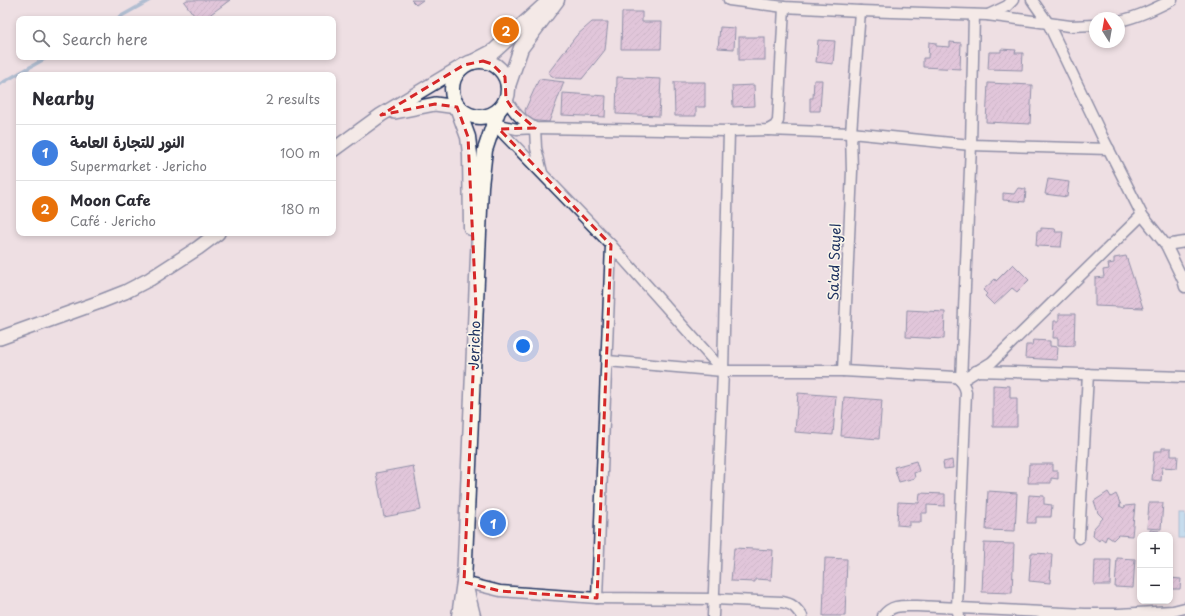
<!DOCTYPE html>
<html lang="en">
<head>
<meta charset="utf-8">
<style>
  :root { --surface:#fff; --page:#f2f2f3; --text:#2b2b33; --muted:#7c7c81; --line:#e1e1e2; --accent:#1b2f5e }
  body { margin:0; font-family:"Playpen Sans","Playpen Sans Arabic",sans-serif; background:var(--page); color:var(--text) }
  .controls { position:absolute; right:12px; bottom:12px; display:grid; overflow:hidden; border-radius:8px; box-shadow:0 2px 6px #0003 }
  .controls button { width:36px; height:36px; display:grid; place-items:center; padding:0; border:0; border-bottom:1px solid var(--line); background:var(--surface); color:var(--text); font:20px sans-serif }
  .compass { position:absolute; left:1089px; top:12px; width:36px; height:36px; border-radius:50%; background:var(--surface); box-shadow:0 2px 6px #0003; rotate:349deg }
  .you { position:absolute; left:523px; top:346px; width:14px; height:14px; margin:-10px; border:3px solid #fff; border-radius:50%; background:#1a73e8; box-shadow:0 0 0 6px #1a73e833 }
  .badge { display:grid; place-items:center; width:26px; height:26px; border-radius:50%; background:var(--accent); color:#fff; font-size:13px; font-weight:700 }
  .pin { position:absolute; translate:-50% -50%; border:2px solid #fff; box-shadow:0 1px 4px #0006 }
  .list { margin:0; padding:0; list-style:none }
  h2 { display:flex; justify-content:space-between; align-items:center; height:52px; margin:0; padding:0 16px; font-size:17px }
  h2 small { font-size:13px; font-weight:400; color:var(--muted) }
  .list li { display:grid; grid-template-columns:26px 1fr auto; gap:12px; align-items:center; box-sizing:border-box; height:56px; padding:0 16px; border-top:1px solid var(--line) }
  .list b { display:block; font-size:15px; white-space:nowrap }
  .list p { margin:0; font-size:13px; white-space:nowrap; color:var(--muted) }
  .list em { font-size:13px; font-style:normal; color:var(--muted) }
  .icon { flex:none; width:22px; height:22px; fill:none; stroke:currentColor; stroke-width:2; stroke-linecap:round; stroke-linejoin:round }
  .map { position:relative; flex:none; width:1185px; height:616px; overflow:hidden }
  .search { position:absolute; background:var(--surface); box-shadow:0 2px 6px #0003; left:16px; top:16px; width:320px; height:44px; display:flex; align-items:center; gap:10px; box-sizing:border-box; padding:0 14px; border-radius:8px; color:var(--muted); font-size:15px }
  .panel { position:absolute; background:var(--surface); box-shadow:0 2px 6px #0003; left:16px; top:72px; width:320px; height:164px; border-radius:8px }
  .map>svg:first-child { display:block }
  .water { fill:#96daf8; stroke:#6596ba }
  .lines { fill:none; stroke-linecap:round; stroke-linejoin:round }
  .stream { stroke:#6596ba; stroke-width:3.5 }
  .building { fill:url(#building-hatch); stroke:#1b2f5e }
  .minor-casing { stroke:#1b2f5e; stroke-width:13 }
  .tertiary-casing { stroke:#1b2f5e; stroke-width:16 }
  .secondary-casing { stroke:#1b2f5e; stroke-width:17 }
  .minor { stroke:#fbf7ec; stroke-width:10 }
  .tertiary { stroke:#fbf7ec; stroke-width:13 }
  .secondary { stroke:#fbf7ec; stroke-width:14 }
  .marked { fill:none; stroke:#d62828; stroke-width:3; stroke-dasharray:8 5; stroke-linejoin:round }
  .labels { text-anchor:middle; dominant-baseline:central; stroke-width:3; stroke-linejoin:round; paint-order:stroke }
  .street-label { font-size:14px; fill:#1b2f5e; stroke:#fbf7ec }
</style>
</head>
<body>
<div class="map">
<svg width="1185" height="616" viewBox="0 0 1185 616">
  <defs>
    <pattern id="building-hatch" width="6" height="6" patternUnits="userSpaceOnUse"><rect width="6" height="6" fill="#d1a8ce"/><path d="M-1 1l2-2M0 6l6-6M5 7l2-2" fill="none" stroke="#a989aa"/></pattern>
  </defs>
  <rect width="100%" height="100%" fill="#eedfe3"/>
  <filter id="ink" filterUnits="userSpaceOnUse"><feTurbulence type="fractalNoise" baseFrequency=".025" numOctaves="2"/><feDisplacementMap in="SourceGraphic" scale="8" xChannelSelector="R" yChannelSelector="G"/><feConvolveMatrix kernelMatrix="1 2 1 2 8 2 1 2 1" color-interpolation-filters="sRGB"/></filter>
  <g filter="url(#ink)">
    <!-- water -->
    <rect class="water" x="1179" y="513" width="6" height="25"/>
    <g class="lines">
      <!-- stream -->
      <g class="stream">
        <path d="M116,19l34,-19"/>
        <path d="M0,84l48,-27"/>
      </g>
    </g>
    <!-- building -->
    <g class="building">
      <path d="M187,0h43l-26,19h-7l-13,-17z"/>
      <path d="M411,0h12l-7,5z"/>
      <path d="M622,12h20v10h20l-1,27h-40z"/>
      <path d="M592,22h16l-3,28 -23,29 -27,-1 -7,-5 28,-37z"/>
      <path d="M720,27l15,1 -1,21 -16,-1z"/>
      <rect x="739" y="37" width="26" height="23"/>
      <path d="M818,40l17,1 -2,23 -17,-2z"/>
      <path d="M929,42l7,1v3l14,1v-5l11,1 -1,26 -37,-2v-9h5z"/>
      <path d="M1001,49l15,1 -1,3h8l-1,17 -34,-1 1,-17h12z"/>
      <path d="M617,77l44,2 -2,37 -43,-2z"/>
      <path d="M539,79l25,3 -15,40 -22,-2 -2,-10z"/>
      <path d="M814,80h8l-2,31h-10v-13h3z"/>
      <path d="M674,82h31v25h-9v9h-21z"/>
      <path d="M988,83l44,2 -2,39 -44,-2z"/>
      <path d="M754,85l1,21 -22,1 -1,-21z"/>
      <path d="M563,93l43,3 -1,21 -43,-2z"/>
      <path d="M1048,179l21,3 -2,15 -22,-3z"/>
      <path d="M1018,188l8,1 -1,13 -22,-2v-7l11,1z"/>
      <path d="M1041,228l15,1 -1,3h8l-2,15 -25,-1 1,-15h4z"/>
      <path d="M1126,256l17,52 -48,-2v-28l9,-1 -1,-7 6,-1 -1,-5 6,-1v-5z"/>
      <path d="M1013,264l16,16 -12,12 -5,-4 -18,17 -9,-9 2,-2 -4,-4 12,-11 1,2z"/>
      <path d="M907,310l38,2 -1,27 -38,-2z"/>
      <path d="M1059,314h16l-1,32 -16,-1v-7h-5l1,-17h5z"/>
      <path d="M1033,340l17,1v5l8,1 -1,13 -32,-2 1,-13h6z"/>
      <path d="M993,385l17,1v12h7v29h-24z"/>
      <path d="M798,393l38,3 -3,39 -38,-3z"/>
      <path d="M844,397l38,3 -3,39 -38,-3z"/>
      <path d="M1162,448h9v8h7l-1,12 -15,-1 -1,14 -9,-1 2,-29h8z"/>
      <path d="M952,460l1,8 -9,1 -1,-7z"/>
      <path d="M916,461l3,10 -5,2 1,5 -16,4 -5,-15z"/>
      <path d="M1029,464h24v7h5v8l-7,-1v5h-23z"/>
      <path d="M413,466l8,44 -37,7 -8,-44z"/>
      <path d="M988,491l29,2 -2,38 -29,-1z"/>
      <path d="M1108,492l3,5 5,-3 5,11 -2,1 5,2 1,-2 10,-1 -3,31 -14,-1 -5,5 -6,-4 -2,5 -4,-3 -2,3 -6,-5 1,-8 9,-10 -5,-5 -4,-12z"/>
      <path d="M920,493l25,1v12l-18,-1v8h-6v9h-12v4l-12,-1 1,-23 21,1z"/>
      <path d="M1029,495l15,1v8l8,1 -1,12h-15v6h-9z"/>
      <path d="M1149,503h14l-2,26 -14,-1z"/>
      <path d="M1150,530l9,1v4h-9z"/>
      <path d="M984,543l30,1 -2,49 -30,-1z"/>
      <path d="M734,548l39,2 -2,30 -16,-1v3l-24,-1z"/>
      <path d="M1031,553l21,1 -2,29 -21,-2z"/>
      <path d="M825,558l22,1 -2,57h-22z"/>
      <path d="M1117,558l18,1 -2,29 -18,-1z"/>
      <path d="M1095,560h16l-1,25h-16z"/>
      <path d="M1170,578l11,1 -1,10h-10z"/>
    </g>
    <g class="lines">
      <!-- minor casing -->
      <g class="minor-casing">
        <g id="minor">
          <path d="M729,0l55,7 76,4"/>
          <path d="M988,15l19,-9 6,-6"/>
          <path d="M1119,21c19,-4 35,-12 53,-21"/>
          <path d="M1095,25l-25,1 -22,-3 54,113 40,79 24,30 17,35 2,7"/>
          <path d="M506,99c9,15 14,20 29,29l194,3 39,-1 7,-4 3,-5 6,-114"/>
          <path d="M494,124l117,121 -14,353"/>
          <path d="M494,124l23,5 18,-1 1,20 6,25"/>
          <path d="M768,130l83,3 120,12 138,4"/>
          <path d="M729,131l-6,240h120l9,-200 -1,-38 9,-122 127,4 61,8 -16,-23"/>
          <path d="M611,245l112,126 -10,245"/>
          <path d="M1166,245l19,-3"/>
          <path d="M607,361l116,10"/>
          <path d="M843,371l113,6c6,4 9,8 10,15l-9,216 2,8"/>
          <path d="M976,371l209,6"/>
          <path d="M961,381l10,-236 3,-130"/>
          <path d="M961,381l31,-19 150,-147"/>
          <path d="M1079,538l9,-164"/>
          <path d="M464,582l36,9 97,7 117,1 68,3c11,2 13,5 20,14"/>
          <path d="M883,616c9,-12 20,-10 34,-10l168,8h34l54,-3 12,-3"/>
        </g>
      </g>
      <!-- tertiary casing -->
      <g class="tertiary-casing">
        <g id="tertiary">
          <path d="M395,112l40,-8 22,3"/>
          <path d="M333,150l48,-35 83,-50"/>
          <path d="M0,338l97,-35 28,-11 25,-13 48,-31 20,-15"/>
        </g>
      </g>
      <!-- secondary casing -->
      <g class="secondary-casing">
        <g id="secondary">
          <circle cx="480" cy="89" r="28"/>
          <path d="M473,62l21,-11 54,-49"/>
          <path d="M508,86l13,-38 36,-48"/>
          <path d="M457,107l11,30 2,17 1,74"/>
          <path d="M466,588l7,28"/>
          <path d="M459,616l5,-34 17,-396 4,-36 13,-39"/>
        </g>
      </g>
      <!-- minor -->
      <use href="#minor" class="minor"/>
      <!-- tertiary -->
      <use href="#tertiary" class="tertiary"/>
      <!-- secondary -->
      <use href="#secondary" class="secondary"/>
    </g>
  </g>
  <!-- marked area -->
  <path d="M0 0H1185V616H0ZM483,61l9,3 13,13 1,22 6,9 23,20 -36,1 112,116 -14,353 -97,-7 -36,-9 12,-275 -8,-170 -11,-30 -22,-3 -54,11 83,-50z" fill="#eedfe3" fill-opacity=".55" fill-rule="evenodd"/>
  <path class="marked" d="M483,61l9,3 13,13 1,22 6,9 23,20 -36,1 112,116 -14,353 -97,-7 -36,-9 12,-275 -8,-170 -11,-30 -22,-3 -54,11 83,-50z"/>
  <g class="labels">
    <!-- street labels -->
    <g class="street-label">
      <text transform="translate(834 262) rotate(-88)">Sa'ad Sayel</text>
      <text transform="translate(474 345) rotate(-88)">Jericho</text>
    </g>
  </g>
</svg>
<div class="controls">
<button>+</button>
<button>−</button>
</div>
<svg class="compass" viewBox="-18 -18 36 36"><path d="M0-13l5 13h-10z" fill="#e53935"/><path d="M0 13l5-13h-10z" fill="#7c7c81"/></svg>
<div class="you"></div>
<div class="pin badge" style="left:493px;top:523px;background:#3f7fe0">1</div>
<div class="pin badge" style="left:506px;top:30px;background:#e8710a">2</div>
<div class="search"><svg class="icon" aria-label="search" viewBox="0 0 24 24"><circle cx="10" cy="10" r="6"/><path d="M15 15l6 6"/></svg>Search here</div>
<section class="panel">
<h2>Nearby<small>2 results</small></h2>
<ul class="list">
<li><span class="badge" style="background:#3f7fe0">1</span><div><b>النور للتجارة العامة</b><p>Supermarket · Jericho</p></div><em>100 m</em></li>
<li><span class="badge" style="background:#e8710a">2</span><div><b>Moon Cafe</b><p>Café · Jericho</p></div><em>180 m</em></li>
</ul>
</section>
</div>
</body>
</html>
